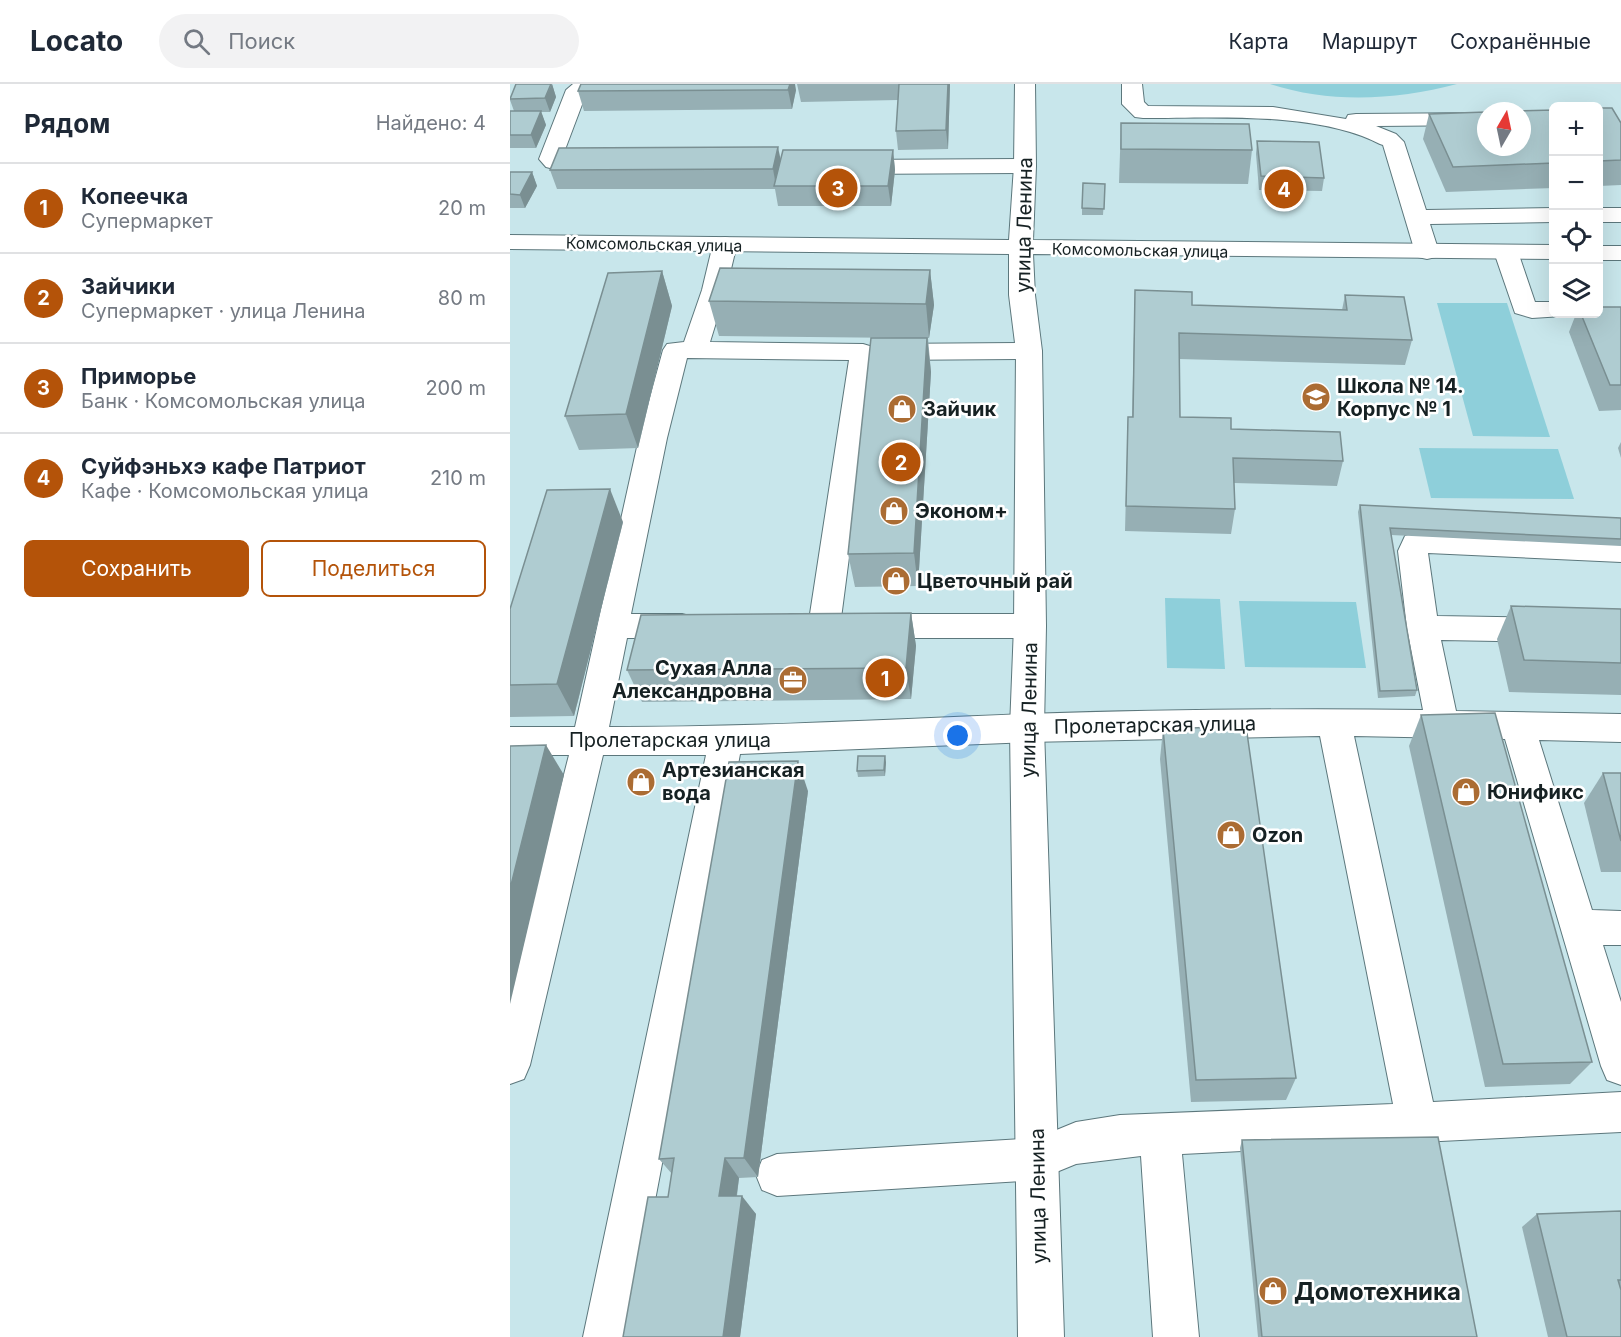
<!DOCTYPE html>
<html lang="ru">
<head>
<meta charset="utf-8">
<style>
  :root { --surface:#fff; --page:#f2f2f3; --text:#1f2937; --muted:#747a83; --line:#e0e1e3; --accent:#b45309 }
  body { margin:0; font-family:Inter,sans-serif; background:var(--page); color:var(--text) }
  .controls { position:absolute; right:18px; top:18px; display:grid; overflow:hidden; border-radius:9px; box-shadow:0 6px 24px #0002 }
  .controls button { width:54px; height:54px; display:grid; place-items:center; padding:0; border:0; border-bottom:2px solid var(--line); background:var(--surface); color:var(--text); font:30px sans-serif }
  .compass { position:absolute; left:967px; top:18px; width:54px; height:54px; border-radius:50%; background:var(--surface); box-shadow:0 6px 24px #0002; rotate:9deg }
  .you { position:absolute; left:448px; top:652px; width:21px; height:21px; margin:-15px; border:4px solid #fff; border-radius:50%; background:#1a73e8; box-shadow:0 0 0 9px #1a73e833 }
  .badge { display:grid; place-items:center; width:39px; height:39px; border-radius:50%; background:var(--accent); color:#fff; font-size:20px; font-weight:700 }
  .pin { position:absolute; translate:-50% -50%; border:3px solid #fff; box-shadow:0 2px 6px #0006 }
  .list { margin:0; padding:0; list-style:none }
  h2 { display:flex; justify-content:space-between; align-items:center; height:78px; margin:0; padding:0 24px; font-size:26px }
  h2 small { font-size:20px; font-weight:400; color:var(--muted) }
  .list li { display:grid; grid-template-columns:39px 1fr auto; gap:18px; align-items:center; box-sizing:border-box; height:90px; padding:0 24px; border-top:2px solid var(--line) }
  .list b { display:block; font-size:22px; white-space:nowrap }
  .list p { margin:0; font-size:20px; white-space:nowrap; color:var(--muted) }
  .list em { font-size:20px; font-style:normal; color:var(--muted) }
  .actions { display:flex; gap:12px; padding:18px 24px }
  .actions a { flex:1; padding:14px 0; border:2px solid var(--accent); border-radius:9px; text-align:center; font-size:21px; color:var(--accent) }
  .actions .main { background:var(--accent); color:#fff }
  .icon { flex:none; width:33px; height:33px; fill:none; stroke:currentColor; stroke-width:2; stroke-linecap:round; stroke-linejoin:round }
  .map { position:relative; flex:none; width:1111px; height:1253px; overflow:hidden }
  header { display:flex; align-items:center; gap:36px; box-sizing:border-box; height:84px; padding:0 30px; background:var(--surface); border-bottom:2px solid var(--line) }
  header strong { font-size:28px }
  nav { display:flex; gap:33px; margin-inline-start:auto; font-size:21px }
  .search { width:420px; height:54px; background:var(--page); display:flex; align-items:center; gap:15px; box-sizing:border-box; padding:0 21px; border-radius:33px; color:var(--muted); font-size:22px }
  main { display:flex }
  aside { flex:1; background:var(--surface) }
  .map>svg:first-child { display:block }
  .green { fill:#8ecfda }
  .lines { fill:none; stroke-linecap:round; stroke-linejoin:round }
  .minor-casing { stroke:#5c777c; stroke-width:2 }
  .major-casing { stroke:#5c777c; stroke-width:2 }
  .minor { fill:#fff; fill-rule:evenodd }
  .major { fill:#fff; fill-rule:evenodd }
  .wall { fill:#96afb4 }
  .shaded-wall { fill:#7a8f92 }
  .building { fill:#afccd1; stroke:#7a8f92; stroke-width:1.5 }
  .labels { text-anchor:middle; dominant-baseline:central; stroke-width:5; stroke-linejoin:round; paint-order:stroke }
  .far-street-label { font-size:16px; fill:#162123; stroke:#fff }
  .street-label { font-size:20px; fill:#162123; stroke:#fff }
  .poi-label { font-size:20px; font-weight:bold; fill:#162123; stroke:#fff; text-anchor:start }
  .near-poi-label { font-size:24px; font-weight:bold; fill:#162123; stroke:#fff; text-anchor:start }
</style>
</head>
<body>
<header>
<strong>Locato</strong>
<div class="search"><svg class="icon" aria-label="search" viewBox="0 0 24 24"><circle cx="10" cy="10" r="6"/><path d="M15 15l6 6"/></svg>Поиск</div>
<nav><a>Карта</a><a>Маршрут</a><a>Сохранённые</a></nav>
</header>
<main>
<aside>
<h2>Рядом<small>Найдено: 4</small></h2>
<ul class="list">
<li><span class="badge">1</span><div><b>Копеечка</b><p>Супермаркет</p></div><em>20 m</em></li>
<li><span class="badge">2</span><div><b>Зайчики</b><p>Супермаркет · улица Ленина</p></div><em>80 m</em></li>
<li><span class="badge">3</span><div><b>Приморье</b><p>Банк · Комсомольская улица</p></div><em>200 m</em></li>
<li><span class="badge">4</span><div><b>Суйфэньхэ кафе Патриот</b><p>Кафе · Комсомольская улица</p></div><em>210 m</em></li>
</ul>
<div class="actions"><a class="main">Сохранить</a><a>Поделиться</a></div>
</aside>
<div class="map">
<svg width="1111" height="1253" viewBox="0 0 1111 1253">
  <rect width="100%" height="100%" fill="#c8e6eb"/>
  <!-- green -->
  <g class="green">
    <path d="M760,0h187c-61,16 -126,20 -187,0z"/>
    <path d="M927,219h70l43,134 -77,-1z"/>
    <path d="M909,364l139,1 16,50 -143,-1z"/>
    <path d="M655,514l55,1 5,70 -58,-1z"/>
    <path d="M729,517l117,1 10,66 -121,-1z"/>
  </g>
  <g class="lines">
    <!-- minor casing -->
    <g class="minor-casing">
      <g id="minor">
        <path d="M63,0h58l2,2 -4,4 -43,4 -23,61 42,2 3,5 -3,5 -51,2 -8,-2 -7,-8 27,-69z"/>
        <path d="M612,0h20l2,18 4,4 125,1 73,12 2,-4 8,-1 130,-1v12l-110,1 20,8 8,8 22,68 128,-2v14l-124,2 9,28 -3,5 -9,2 -9,-2 -3,-5 -32,-107 -3,-1c-63,-33 -167,-26 -237,-26l-8,-1 -13,-13z"/>
        <path d="M515,75l8,2 3,5 -3,5 -8,2 -176,1 -8,-2 -3,-5 3,-5 8,-2z"/>
        <rect x="1088" y="124" width="23" height="14"/>
        <path d="M215,153l9,2 3,5 -11,46 -16,52 153,2 10,3 10,-3 146,-1 9,2 4,6 -4,6 -9,2 -146,1 -8,-2 -35,268 -5,9c-17,5 -38,5 -55,0l-5,-9 5,-9 11,-3h19l39,-254 -162,-2 -20,80 -36,176h51l11,3 5,9 -5,9 -11,3h-55l-18,89c139,0 277,-7 416,-13 132,-4 265,-6 398,-4l-16,-82 -9,-77 7,-15 15,-5 201,9v22l-193,-9 9,63 184,3v24l-180,-3 15,71 165,3v28l-82,-2 53,170 29,1v34h-18l18,57v83l-14,-5 -6,-14 -96,-327 -151,-3 79,366 188,-10v40l-439,22 17,183h-46l-12,-181 -65,8 -39,16 -260,16 -15,-6 -6,-15 6,-15 15,-6 260,-16 39,-16 44,-7 273,-11 -73,-368 -293,6 -287,12 -111,583h-46l123,-582h-103l-73,310 -6,14 -14,5v-98l59,-231h-59v-28h65l64,-289 24,-88 4,-6 17,-2 18,-52 11,-46 3,-5z"/>
        <path d="M996,161l9,2 3,5 17,50h19v12h10l-1,2 -31,2 -17,-5 -21,-61 3,-5z"/>
        <path d="M358,530h162l11,3 5,9 -5,9 -11,3h-162l-11,-3 -5,-9 5,-9z"/>
      </g>
    </g>
    <!-- major casing -->
    <g class="major-casing">
      <g id="major">
        <path d="M505,0h20l1,82 -3,74 521,5v14l-521,-5 2,41 7,56 4,275 -2,102 20,609h-46l-8,-609 4,-102 2,-275 -7,-56v-41l-499,-5v-14l499,5 5,-74z"/>
        <rect x="1088" y="162" width="23" height="14"/>
      </g>
    </g>
    <!-- minor -->
    <use href="#minor" class="minor"/>
    <!-- major -->
    <use href="#major" class="major"/>
  </g>
  <!-- wall -->
  <g class="wall">
    <path d="M42,0l4,13 -6,15h-9l5,13 -10,23h-26v-37h4l-4,-11v-3z"/>
    <path d="M287,0h153l-2,65 -50,1 -2,-19 2,-31 -97,2z"/>
    <path d="M286,6l-4,19 -208,2 -6,-20z"/>
    <path d="M1089,24l22,15v62l-22,1z"/>
    <path d="M1044,26v78l-108,4 -23,-53 6,-25z"/>
    <path d="M611,39l131,27 -4,34 -129,-1z"/>
    <path d="M747,57l67,37 -2,13 -63,-1 -3,-36z"/>
    <path d="M383,66l2,20 -4,36h-113l-3,-17h-218l-7,-19 230,-10z"/>
    <path d="M0,88h22l5,14 -12,22h-15z"/>
    <path d="M595,100l-2,31h-21v-7z"/>
    <path d="M420,186l4,35 -5,33h-1l3,34 -13,214 -63,1 -7,-33 57,-216 -186,-2 -10,-35z"/>
    <path d="M152,187l10,35 -34,142 -59,2 -14,-34z"/>
    <path d="M625,206l57,15 150,5 3,-15 67,45 -7,25 -226,-6 1,58 51,12 112,32 -6,25 -103,-3 1,26 -4,25 -106,-3 3,-114h4z"/>
    <path d="M1111,223v103l-22,1 -30,-79 7,-18h23z"/>
    <path d="M1111,358v16l-3,-10z"/>
    <path d="M850,421l261,13v28l-230,-11 26,155 -2,6 -37,2 -20,-186z"/>
    <path d="M113,438l-49,194 -64,1v-108z"/>
    <path d="M1001,522l110,3v86l-112,-3 -12,-53z"/>
    <path d="M401,529l5,33 -5,53 -269,3 -15,-32z"/>
    <path d="M911,631l171,347 -22,22 -85,3 -76,-341z"/>
    <path d="M653,645l133,349 -10,22 -95,2 -31,-343z"/>
    <path d="M376,678l-1,14 -27,1 -1,-6z"/>
    <path d="M1093,689h18v99h-20l-17,-69z"/>
    <path d="M298,707l-50,386 -19,1 -2,18 19,18 -16,123h-117l45,-140 4,-23 -13,-15z"/>
    <path d="M732,1056l235,197h-219l-18,-189z"/>
    <path d="M1111,1127v126h-73l-26,-110 15,-13z"/>
  </g>
  <!-- shaded-wall -->
  <g class="shaded-wall">
    <path d="M42,0l4,13 -6,15 -5,-14z"/>
    <path d="M280,0h5l1,6 -4,19 -4,-19z"/>
    <path d="M438,0h2l-2,65 -2,-19z"/>
    <path d="M31,27l5,14 -10,23 -5,-13z"/>
    <path d="M268,63l4,19 -6,20 -3,-17z"/>
    <path d="M383,66l2,20 -4,36 -3,-20z"/>
    <path d="M22,88l5,14 -12,22 -5,-13z"/>
    <path d="M420,186l4,35 -5,33 -3,-34z"/>
    <path d="M152,187l10,35 -34,142 -12,-34z"/>
    <path d="M417,254l4,34 -13,214 -4,-33z"/>
    <path d="M100,405l13,33 -49,194 -17,-32z"/>
    <path d="M401,529l5,33 -5,53 -5,-31z"/>
    <path d="M36,661l18,30 -54,229v-115z"/>
    <path d="M375,672l1,6 -1,14 -1,-6z"/>
    <path d="M288,677l10,30 -50,386 -14,-19z"/>
    <path d="M215,1074l14,20 -5,36 -15,-18z"/>
    <path d="M232,1112l14,18 -16,123h-17z"/>
  </g>
  <!-- building -->
  <g class="building">
    <path d="M6,0h35l-6,14 -35,1z"/>
    <path d="M71,0h209l-2,6 -210,1z"/>
    <path d="M389,0h49l-2,46 -50,1z"/>
    <path d="M1089,24h13l9,15v37l-22,1z"/>
    <path d="M1044,26v53l-101,4 -24,-53 57,-2v35h36v-36h-7z"/>
    <path d="M0,27h31l-10,24h-21z"/>
    <path d="M611,39l128,1 3,26 -131,-1z"/>
    <path d="M747,57l62,1 5,36 -63,-2z"/>
    <path d="M268,63l-5,22 -223,1 9,-22z"/>
    <path d="M273,66h110l-5,36h-114z"/>
    <path d="M0,88h22l-12,23 -10,-1z"/>
    <path d="M573,99l22,1 -1,25 -22,-1z"/>
    <path d="M210,184l210,2 -4,34 -217,-3z"/>
    <path d="M152,187l-36,143 -61,2 43,-143z"/>
    <path d="M625,206l57,2v13l155,5 -2,-15 59,2 8,43 -233,-7 1,84 51,1v11l109,3 3,29 -110,-3 2,51 -109,-3 2,-89h5z"/>
    <path d="M1089,223h22v78h-11l-29,-71h18z"/>
    <path d="M361,254h56l-13,215 -66,1z"/>
    <path d="M100,405l-53,195 -47,1v-76l37,-119z"/>
    <path d="M850,421l261,13v21l-231,-11 27,162 -37,1z"/>
    <path d="M1001,522l110,3v54l-97,-3z"/>
    <path d="M401,529l-5,55 -279,2 14,-55z"/>
    <path d="M985,629l97,349 -89,2 -82,-349z"/>
    <path d="M736,642l50,352 -100,2 -33,-351z"/>
    <path d="M36,661l-36,144v-143z"/>
    <path d="M348,672h27l-1,14 -27,1z"/>
    <path d="M288,677l-54,397h-19l-6,38h23l-19,141h-100l25,-140h20l6,-39 -15,1 70,-397z"/>
    <path d="M1093,689h18v68z"/>
    <path d="M928,1053l39,200h-215l-20,-197z"/>
    <path d="M1111,1127v69h-3l3,10v47h-54l-30,-123z"/>
  </g>
  <!-- icons -->
  <defs>
    <g id="school-disc" transform="scale(1.5)"><circle r="9.5" fill="#ab6c33" stroke="#fff"/><path d="M0-5L7-2L0 1L-7-2ZM-4 1L0 2.5L4 1V4Q0 6-4 4Z" fill="#fff"/></g>
    <g id="shop-disc" transform="scale(1.5)"><circle r="9.5" fill="#ab6c33" stroke="#fff"/><path d="M-5-2.5h2.3a2.7 3.5 0 0 1 5.4 0H5L5.5 6h-11ZM-1.5-2.5h3a1.5 2.3 0 0 0-3 0Z" fill="#fff"/></g>
    <g id="office-disc" transform="scale(1.5)"><circle r="9.5" fill="#ab6c33" stroke="#fff"/><path d="M-6-3h4V-5.5h4V-3h4V5H-6ZM-1-4.5V-3h2v-1.5ZM-6 0V1H6V0Z" fill="#fff"/></g>
  </defs>
  <g fill-rule="evenodd">
    <use href="#school-disc" x="806" y="313"/>
    <use href="#shop-disc" x="392" y="325"/>
    <use href="#shop-disc" x="384" y="427"/>
    <use href="#shop-disc" x="386" y="497"/>
    <use href="#office-disc" x="283" y="596"/>
    <use href="#shop-disc" x="131" y="698"/>
    <use href="#shop-disc" x="956" y="708"/>
    <use href="#shop-disc" x="721" y="751"/>
    <use href="#shop-disc" x="763" y="1207"/>
  </g>
  <g class="labels">
    <!-- far-street labels -->
    <g class="far-street-label">
      <text transform="translate(144 160) rotate(1)">Комсомольская улица</text>
      <text transform="translate(630 166) rotate(1)">Комсомольская улица</text>
    </g>
    <!-- street labels -->
    <g class="street-label">
      <text transform="translate(514 141) rotate(-89)">улица Ленина</text>
      <text transform="translate(519 626) rotate(-89)">улица Ленина</text>
      <text transform="translate(645 641) rotate(-1)">Пролетарская улица</text>
      <text x="160" y="656">Пролетарская улица</text>
      <text transform="translate(528 1112) rotate(-91)">улица Ленина</text>
    </g>
    <!-- poi labels -->
    <g class="poi-label">
      <text x="827" y="302">Школа № 14.<tspan x="827" dy="23">Корпус № 1</tspan></text>
      <text x="413" y="325">Зайчик</text>
      <text x="405" y="427">Эконом+</text>
      <text x="407" y="497">Цветочный рай</text>
      <text x="262" y="584" text-anchor="end">Сухая Алла<tspan x="262" dy="23">Александровна</tspan></text>
      <text x="152" y="686">Артезианская<tspan x="152" dy="23">вода</tspan></text>
      <text x="977" y="708">Юнификс</text>
      <text x="742" y="751">Ozon</text>
    </g>
    <!-- near-poi labels -->
    <g class="near-poi-label">
      <text x="784" y="1207">Домотехника</text>
    </g>
  </g>
</svg>
<div class="controls">
<button>+</button>
<button>−</button>
<button><svg class="icon" aria-label="locate" viewBox="0 0 24 24"><circle cx="12" cy="12" r="6"/><path d="M12 2v4M12 18v4M2 12h4M18 12h4"/></svg></button>
<button><svg class="icon" aria-label="layers" viewBox="0 0 24 24"><path d="M12 4l9 5-9 5-9-5zM3 14l9 5 9-5"/></svg></button>
</div>
<svg class="compass" viewBox="-18 -18 36 36"><path d="M0-13l5 13h-10z" fill="#e53935"/><path d="M0 13l5-13h-10z" fill="#747a83"/></svg>
<div class="you"></div>
<div class="pin badge" style="left:375px;top:594px">1</div>
<div class="pin badge" style="left:391px;top:378px">2</div>
<div class="pin badge" style="left:328px;top:104px">3</div>
<div class="pin badge" style="left:774px;top:105px">4</div>
</div>
</main>
</body>
</html>
